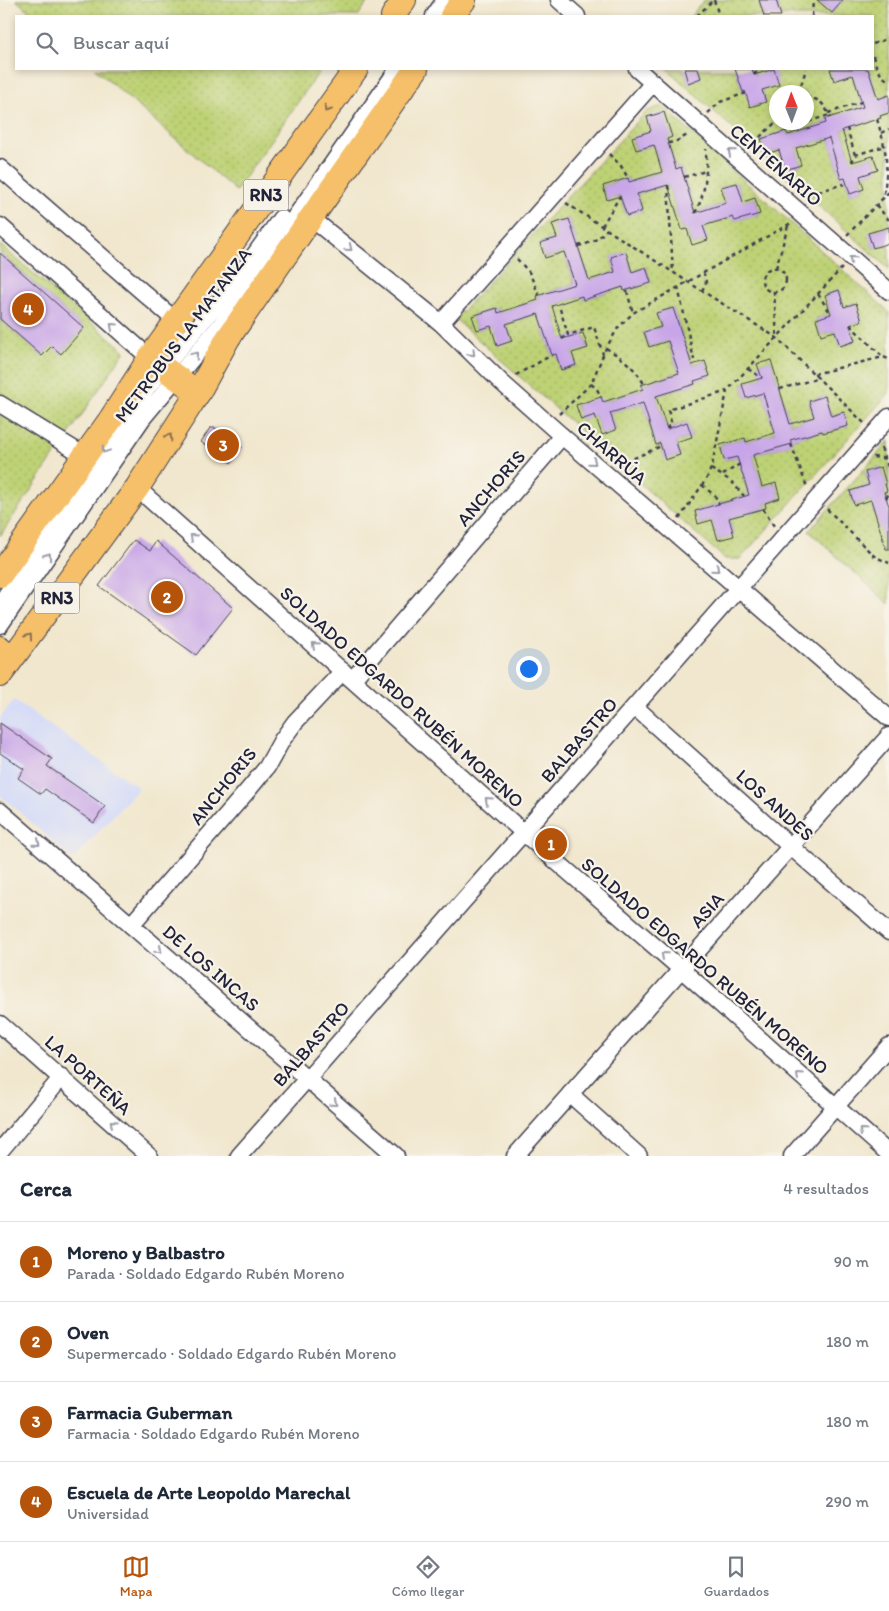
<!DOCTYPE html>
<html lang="es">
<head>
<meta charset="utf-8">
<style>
  :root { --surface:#fff; --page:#f2f2f3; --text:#1f2937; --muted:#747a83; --line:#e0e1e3; --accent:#b45309 }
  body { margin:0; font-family:Itim,sans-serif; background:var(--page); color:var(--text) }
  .compass { position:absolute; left:769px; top:85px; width:45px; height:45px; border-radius:50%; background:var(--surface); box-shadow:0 2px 8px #0003; rotate:359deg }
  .you { position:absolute; left:528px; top:668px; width:18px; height:18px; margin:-12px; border:4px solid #fff; border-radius:50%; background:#1a73e8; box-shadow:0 0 0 8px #1a73e833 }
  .badge { display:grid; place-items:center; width:32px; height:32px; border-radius:50%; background:var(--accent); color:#fff; font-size:16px; font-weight:700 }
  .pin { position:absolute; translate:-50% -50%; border:2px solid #fff; box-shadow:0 1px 5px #0006 }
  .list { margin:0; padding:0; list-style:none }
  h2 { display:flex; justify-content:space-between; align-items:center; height:65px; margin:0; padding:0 20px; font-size:21px }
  h2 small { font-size:16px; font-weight:400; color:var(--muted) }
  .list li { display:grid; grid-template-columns:32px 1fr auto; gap:15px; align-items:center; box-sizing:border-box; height:80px; padding:0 20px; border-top:1px solid var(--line) }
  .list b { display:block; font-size:19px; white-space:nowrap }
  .list p { margin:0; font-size:16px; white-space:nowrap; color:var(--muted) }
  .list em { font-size:16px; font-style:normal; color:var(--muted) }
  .icon { flex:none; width:28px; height:28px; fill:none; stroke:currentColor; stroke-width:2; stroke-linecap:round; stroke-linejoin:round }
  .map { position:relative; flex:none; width:889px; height:1156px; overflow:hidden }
  .search { position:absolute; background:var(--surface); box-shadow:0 2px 8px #0003; left:15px; right:15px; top:15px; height:55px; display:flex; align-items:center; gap:12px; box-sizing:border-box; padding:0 18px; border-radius:0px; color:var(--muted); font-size:19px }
  .sheet { height:385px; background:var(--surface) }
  nav { display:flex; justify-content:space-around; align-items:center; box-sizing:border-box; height:70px; border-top:1px solid var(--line); background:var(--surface); font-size:14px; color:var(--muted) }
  nav a { display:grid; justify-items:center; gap:2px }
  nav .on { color:var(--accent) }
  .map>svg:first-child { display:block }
  .built { fill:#d2d9f9 }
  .grass { fill:url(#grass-dots); stroke:#707a58; fill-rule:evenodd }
  .building { fill:#c8a5e8 }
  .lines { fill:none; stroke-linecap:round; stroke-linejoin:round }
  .minor-casing { stroke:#414051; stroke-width:19 }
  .major-casing { stroke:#414051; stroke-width:22 }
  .highway-casing { stroke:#414051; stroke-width:26 }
  .path { stroke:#414051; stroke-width:2.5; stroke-dasharray:4 4; stroke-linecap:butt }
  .minor { stroke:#fff; stroke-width:16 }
  .major { stroke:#f6c06b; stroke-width:20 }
  .highway { stroke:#f6c06b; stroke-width:24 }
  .oneway { stroke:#8c7153 }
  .oneway2 { stroke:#9c9ca7 }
  .labels { text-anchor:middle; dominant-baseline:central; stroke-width:4.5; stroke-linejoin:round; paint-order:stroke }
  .shield { fill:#f7f3e8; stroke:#62616f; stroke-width:1 }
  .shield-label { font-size:18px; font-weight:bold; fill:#22223b }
  .street-label { font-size:19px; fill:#22223b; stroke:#f7f3e8 }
</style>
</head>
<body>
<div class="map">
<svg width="889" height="1156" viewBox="0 0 889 1156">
  <defs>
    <pattern id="grass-dots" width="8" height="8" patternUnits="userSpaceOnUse" patternTransform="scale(1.25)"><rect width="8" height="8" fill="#bdd174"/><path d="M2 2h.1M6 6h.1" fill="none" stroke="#a2b365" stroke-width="1.8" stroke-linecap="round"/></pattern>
  </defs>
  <rect width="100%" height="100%" fill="#f7f3e8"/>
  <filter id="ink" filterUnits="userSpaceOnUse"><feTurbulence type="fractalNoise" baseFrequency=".02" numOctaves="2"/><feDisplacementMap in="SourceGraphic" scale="10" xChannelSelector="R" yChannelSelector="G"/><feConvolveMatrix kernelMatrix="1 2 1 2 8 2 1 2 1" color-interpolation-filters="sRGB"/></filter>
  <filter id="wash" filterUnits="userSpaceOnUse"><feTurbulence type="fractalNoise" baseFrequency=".0096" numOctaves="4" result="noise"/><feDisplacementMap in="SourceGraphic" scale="20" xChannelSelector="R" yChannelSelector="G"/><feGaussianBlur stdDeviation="1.12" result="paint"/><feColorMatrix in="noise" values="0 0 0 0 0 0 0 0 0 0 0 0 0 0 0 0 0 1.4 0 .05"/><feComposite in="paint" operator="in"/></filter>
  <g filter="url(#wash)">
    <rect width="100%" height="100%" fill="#f1e7ce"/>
    <!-- built -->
    <path class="built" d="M14,700l125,88 -66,71 -73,-64v-77z"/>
    <!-- grass -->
    <g class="grass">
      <path d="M16,0h353l-11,16h-323z"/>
      <path d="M704,0h55l5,16h-73z"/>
      <path d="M776,0h41l15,13 11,-13h46v95l-11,4 -10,-30h5v-53h-79l-1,-2 -12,2z"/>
      <path d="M95,69h226l-85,122z"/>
      <path d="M667,69h17l4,14 13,-5 -3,-9h37l8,23 2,-1 6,16 15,-5 -4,-12 -10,-21h78l4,12 19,-6 10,32 -37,16 -38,12 -2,-4 -25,9 5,14 13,-4 6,20 16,-5 -5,-17 33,-10 12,41 4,-1 5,16 14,-5 -4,-13 18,-6 -5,-14 -21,6 -10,-32 39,-12 -1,-2 9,-3v114l-20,6 4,15 14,-4 2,6v19zM776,92h30v30h-30z"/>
      <path d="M662,106l227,206v81l-149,166h-15l-270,-240 192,-208zM651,131l16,8 9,30 5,-2 14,46 31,-10 -5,-16 16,-4 6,19 12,-4 5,16 -25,7 -2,-4 -30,9 4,14 -15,5 -5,-16 -5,1 -14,-45 -31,9 5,17 -16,4 -6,-19 -13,4 -4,-14 25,-8 1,4 33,-10 -8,-27 -18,5 -4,-12zM569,219l20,61 26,-8 -4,-15 15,-5 6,20 14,-5 5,15 -26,9 -2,-4 -39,13 -2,-4 -30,10 10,33 21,-6 5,14 -16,6 4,13 -15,4 -5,-16 -4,1 -14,-41 -32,10 6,17 -21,-15 -14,4 -5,-14 25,-8 1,5 40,-13 -1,-4 39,-13v-2l-2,1 -10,-30 -19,6 -5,-15 17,-5 -4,-14zM839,290l5,17 12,-4 6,18 -12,4 5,16 -15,5 -5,-15 -14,4 -5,-16 15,-5 -6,-19zM673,308l19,57 13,-4 5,15 -16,5v3l-38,12 11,33 20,-7 5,15 -16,5 4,13 -15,4 -5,-16 -4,1 -13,-41 -33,10 6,17 -14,5 -7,-20 -14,5 -5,-15 27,-3 40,-13 -1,-4 39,-13 -3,-1 -10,-30 -19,6 -5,-14 17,-6 -4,-14zM771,360l19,64 24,-7 -5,-16 16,-5 6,20 12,-4 5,14 -25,7 -1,-2 -32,9 1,4 -38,11 9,32 14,-4 4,15 -15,5 1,4 -37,11 5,17 -16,5 -6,-20 -13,4 -4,-13 56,-17 -3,-2 -9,-32 1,-4 -15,4 -5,-15 25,-7 1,4 29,-9 -12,-40 -17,5 -4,-14 20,-6 -4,-14z"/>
      <path d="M0,245l125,106 -125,185v-217l42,37 10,-10 9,7 23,-25 -84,-75z"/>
      <path d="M889,441v65l-5,-14 1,-8h1l-5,-17 -16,5 4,13 -19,6 4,14 17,-5 12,37h2l4,12v55l-80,-73z"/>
    </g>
    <g id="blocks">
      <!-- building -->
      <g class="building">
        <path d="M759,0h17l5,16h-17z"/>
        <path d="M817,0h26l-11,13z"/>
        <path d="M684,69h14l3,9 -13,5z"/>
        <path d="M735,69h17l2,6 20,-6 5,16 -17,5 4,12 -16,5 -5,-16 -2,1z"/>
        <path d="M830,69h38l10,30 11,-4v18l-9,3 1,2 -39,12 10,32 21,-6 5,14 -18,6 4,13 -14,5 -5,-16 -4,1 -12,-41 -33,10 5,17 -16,5 -6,-20 -13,4 -5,-15 25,-8 2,4 38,-12 -1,-4 38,-12 -10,-32 -19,6z"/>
        <path d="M664,112l8,25 -5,2 9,30 5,-2 14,46 31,-10 -5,-16 16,-4 6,19 12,-4 5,16 -25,7 -2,-4 -30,9 5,14 -16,5 -5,-16 -5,1 -14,-45 -31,9 5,17 -15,5 -7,-20 -13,4 -4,-14 25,-8 1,4 33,-10 -8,-27 -18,5 -4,-13 19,-6 -4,-14z"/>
        <path d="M569,219l20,61 26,-8 -4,-15 15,-5 6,20 14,-5 5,16 -27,8 -1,-4 -40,13 -1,-4 -30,10 10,33 21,-6 5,15 -16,5 4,12 -15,5 -5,-16 -4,1 -14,-41 -32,10 6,17 -15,5 -6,-20 -14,4 -5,-14 25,-8 1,5 40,-13 -1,-4 38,-12 -11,-32 -19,6 -5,-15 17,-5 -5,-14z"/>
        <path d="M889,227v16l-16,5 -5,-15z"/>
        <path d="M0,253l84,75 -23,26 -9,-8 -10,10 -42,-37z"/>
        <path d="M839,290l5,17 12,-4 6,18 -12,4 5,16 -15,5 -5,-15 -14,4 -5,-16 15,-5 -6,-19z"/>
        <path d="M673,308l19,57 13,-4 5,15 -16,5 1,3 -39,12 11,33 20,-7 5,15 -16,5 4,13 -15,5 -5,-17 -4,2 -13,-42 -33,10 6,17 -14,5 -7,-20 -14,5 -5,-15 25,-8 2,5 40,-13 -2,-4 38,-12 -11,-32 -19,6 -5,-15 17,-5 -5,-14z"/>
        <path d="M771,360l19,64 24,-7 -5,-16 16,-5 6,20 13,-4 4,14 -25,7 -1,-2 -32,9 2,4 -39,11 9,32 14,-4 4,15 -15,5 1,5 -37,10 5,18 -16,4 -6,-20 -14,4 -3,-13 54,-16 -12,-38 -13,3 -4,-15 25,-7 1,4 29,-9 -12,-40 -17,5 -4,-14 20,-6 -5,-14z"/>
        <path d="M210,428h5l27,19 -11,16 -30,-21z"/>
        <path d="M881,467l5,17h-1l2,7 -3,1 5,14v43h-3l-15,-49 -17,5 -4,-14 19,-6 -4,-13z"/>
        <path d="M134,540l16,11 6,-10 77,67 -37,47 -97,-69z"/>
        <path d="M0,723l52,36 -5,7 58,40 -11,17 -49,-34 -4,5 -23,-16 6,-9 -24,-16z"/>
      </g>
    </g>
  </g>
  <g filter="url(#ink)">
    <use href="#blocks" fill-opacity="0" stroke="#414051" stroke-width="1"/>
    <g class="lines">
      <!-- minor casing -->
      <g class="minor-casing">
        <g id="minor">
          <path d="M559,0l18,16"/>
          <path d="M434,16l11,-16"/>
          <path d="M637,69l252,222"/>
          <path d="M0,168l176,153"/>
          <path d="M311,218l130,105 60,59 61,54 327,282"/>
          <path d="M0,226l150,132"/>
          <path d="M441,323l212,-240"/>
          <path d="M0,404l85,52"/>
          <path d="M137,488l405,361 139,120 208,185"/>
          <path d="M0,604l147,-216 65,-78 13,-14 56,-78"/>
          <path d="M0,625l142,-206 79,-95 177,-255"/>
          <path d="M353,679l209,-243"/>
          <path d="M635,707l155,139 99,86"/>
          <path d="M0,811l396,345"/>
          <path d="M131,925l118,-136 18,-22 15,-27 13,-18 48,-51"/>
          <path d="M0,1024l149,132"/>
          <path d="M570,1094l69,62"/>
          <path d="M0,1151l62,-74"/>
          <path d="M239,1156l650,-739"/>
          <path d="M515,1156l374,-420"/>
          <path d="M792,1156l97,-110"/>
        </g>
      </g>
      <!-- major casing -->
      <g class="major-casing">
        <path id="major" d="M0,646l15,10"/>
      </g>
      <!-- highway casing -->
      <g class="highway-casing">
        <g id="highway">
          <path d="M393,16l11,-16"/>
          <path d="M452,16l12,-16"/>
          <path d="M150,358l48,35"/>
          <path d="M0,575l111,-156 39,-61 206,-289"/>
          <path d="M0,675l137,-187 61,-95 30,-55 83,-120 105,-149"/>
        </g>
      </g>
      <!-- path -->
      <g class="path">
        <path d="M714,0l5,16"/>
        <path d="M697,16l16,-16"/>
        <path d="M812,16l1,-16"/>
        <path d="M873,44l16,-6"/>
        <path d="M873,56c3,11 6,19 16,25"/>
        <path d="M754,75l5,-6"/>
        <path d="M799,92l7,-23"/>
        <path d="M806,97c15,2 19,8 24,21"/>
        <path d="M708,113l12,-11 26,-9"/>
        <path d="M828,113l33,-11"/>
        <path d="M877,119c10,34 12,45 6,80"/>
        <path d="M784,122l2,9"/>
        <path d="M847,128l8,27 -3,7"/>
        <path d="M786,129l43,-14"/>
        <path d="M881,133l8,-4"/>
        <path d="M668,143l7,-1 14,-8"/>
        <path d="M748,148l28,-26"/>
        <path d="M609,154l12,12 7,12"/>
        <path d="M855,155l30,-9"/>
        <path d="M684,177l22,-6"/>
        <path d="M668,185l5,88"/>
        <path d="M803,196l41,-12"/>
        <path d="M566,203l122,79 89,56 87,85"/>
        <path d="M876,205l13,15"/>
        <path d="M695,213c11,-20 12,-42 11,-64"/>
        <path d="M602,226l18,-30"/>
        <path d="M847,235l42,-43"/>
        <path d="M578,246c13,-3 20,-6 29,-17"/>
        <path d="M517,259l12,13 10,23"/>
        <path d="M776,268l12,-42"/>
        <circle cx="774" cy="280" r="12"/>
        <path d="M678,287l16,73"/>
        <path d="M627,291l6,22"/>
        <path d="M702,291l4,-9 -2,-8"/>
        <path d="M774,291l3,46"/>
        <path d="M818,294l13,20"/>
        <path d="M560,309l8,26 26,-8 9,27"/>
        <path d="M850,325l33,32"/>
        <path d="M562,339l6,-4"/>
        <path d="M606,348c16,10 29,19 38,36"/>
        <path d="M748,369l14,9"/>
        <path d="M814,374l69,-17 6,2"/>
        <path d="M516,375l36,-20"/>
        <path d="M591,384l6,5 4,8"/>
        <path d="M780,389l39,-11"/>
        <path d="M559,414l32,-30 15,-36 12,-20 15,-15 158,-90"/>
        <path d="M667,429l4,-7 -3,-12 59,-19"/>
        <path d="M791,444l16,43"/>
        <path d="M881,448l8,21"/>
        <path d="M873,457l16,2"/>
        <path d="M619,465l42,-19"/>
        <path d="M711,469l20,12 13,15"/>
        <path d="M723,475l17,-11"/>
        <path d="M702,485l13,11 4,8"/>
        <path d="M886,498l3,-4"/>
        <path d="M763,509l11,17"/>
        <path d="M827,509l47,47 15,7"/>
        <path d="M679,519l28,-41 5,-12 15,-75 115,-123"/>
      </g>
      <!-- minor -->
      <use href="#minor" class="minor"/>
      <!-- major -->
      <use href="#major" class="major"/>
      <!-- highway -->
      <use href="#highway" class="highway"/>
    </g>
    <!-- one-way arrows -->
    <defs><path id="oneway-chevron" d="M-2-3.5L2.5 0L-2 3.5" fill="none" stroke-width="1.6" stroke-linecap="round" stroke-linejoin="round" transform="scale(1.25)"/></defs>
    <g class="oneway">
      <use href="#oneway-chevron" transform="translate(327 109) rotate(125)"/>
      <use href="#oneway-chevron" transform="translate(169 437) rotate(-57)"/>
      <use href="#oneway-chevron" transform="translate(29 636) rotate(-54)"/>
    </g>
    <g class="oneway2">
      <use href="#oneway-chevron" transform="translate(731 152) rotate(-139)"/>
      <use href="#oneway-chevron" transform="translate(349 248) rotate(39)"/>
      <use href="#oneway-chevron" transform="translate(852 259) rotate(-139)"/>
      <use href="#oneway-chevron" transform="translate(113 326) rotate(-138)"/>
      <use href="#oneway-chevron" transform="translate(472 353) rotate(45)"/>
      <use href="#oneway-chevron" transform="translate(195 355) rotate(-50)"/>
      <use href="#oneway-chevron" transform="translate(105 450) rotate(124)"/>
      <use href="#oneway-chevron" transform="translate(593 462) rotate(41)"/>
      <use href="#oneway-chevron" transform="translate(193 537) rotate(-138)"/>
      <use href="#oneway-chevron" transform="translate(48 556) rotate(-55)"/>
      <use href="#oneway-chevron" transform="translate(716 569) rotate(41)"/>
      <use href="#oneway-chevron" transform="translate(315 645) rotate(-138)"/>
      <use href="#oneway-chevron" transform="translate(488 800) rotate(-138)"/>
      <use href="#oneway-chevron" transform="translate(37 843) rotate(41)"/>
      <use href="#oneway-chevron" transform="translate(159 950) rotate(41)"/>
      <use href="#oneway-chevron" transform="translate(664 955) rotate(-139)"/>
      <use href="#oneway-chevron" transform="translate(799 1075) rotate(-138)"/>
      <use href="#oneway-chevron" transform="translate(334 1103) rotate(41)"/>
      <use href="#oneway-chevron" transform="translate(113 1123) rotate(-138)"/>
      <use href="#oneway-chevron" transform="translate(862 1131) rotate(-139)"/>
    </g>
  </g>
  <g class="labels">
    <!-- shield labels -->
    <g class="shield">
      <rect x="243.5" y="179.5" width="45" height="31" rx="4"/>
      <rect x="34.5" y="582.5" width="45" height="31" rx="4"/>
    </g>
    <g class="shield-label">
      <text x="266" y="195">RN3</text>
      <text x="57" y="598">RN3</text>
    </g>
    <!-- street labels -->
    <g class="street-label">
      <text transform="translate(776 165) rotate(41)">CENTENARIO</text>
      <text transform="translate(183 335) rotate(-53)">METROBUS LA MATANZA</text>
      <text transform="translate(612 453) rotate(41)">CHARRÚA</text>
      <text transform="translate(491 488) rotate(-49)">ANCHORIS</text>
      <text transform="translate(402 697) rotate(42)">SOLDADO EDGARDO RUBÉN MORENO</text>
      <text transform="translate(579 740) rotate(-49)">BALBASTRO</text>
      <text transform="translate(223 786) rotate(-51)">ANCHORIS</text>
      <text transform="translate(775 805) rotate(42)">LOS ANDES</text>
      <text transform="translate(707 910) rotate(-48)">ASIA</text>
      <text transform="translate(705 966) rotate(41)">SOLDADO EDGARDO RUBÉN MORENO</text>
      <text transform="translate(211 968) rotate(41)">DE LOS INCAS</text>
      <text transform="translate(311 1044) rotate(-49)">BALBASTRO</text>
      <text transform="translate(88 1075) rotate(42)">LA PORTEÑA</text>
    </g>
  </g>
</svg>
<svg class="compass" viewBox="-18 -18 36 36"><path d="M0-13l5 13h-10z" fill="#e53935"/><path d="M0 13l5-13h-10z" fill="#747a83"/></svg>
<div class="you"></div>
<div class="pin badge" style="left:551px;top:844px">1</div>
<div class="pin badge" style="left:167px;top:597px">2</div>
<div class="pin badge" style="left:223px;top:445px">3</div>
<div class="pin badge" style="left:28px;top:309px">4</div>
<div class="search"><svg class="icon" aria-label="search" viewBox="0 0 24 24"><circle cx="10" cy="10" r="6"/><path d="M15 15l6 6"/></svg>Buscar aquí</div>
</div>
<section class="sheet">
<h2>Cerca<small>4 resultados</small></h2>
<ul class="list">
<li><span class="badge">1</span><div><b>Moreno y Balbastro</b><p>Parada · Soldado Edgardo Rubén Moreno</p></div><em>90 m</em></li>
<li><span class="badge">2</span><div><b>Oven</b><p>Supermercado · Soldado Edgardo Rubén Moreno</p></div><em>180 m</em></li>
<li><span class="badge">3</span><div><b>Farmacia Guberman</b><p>Farmacia · Soldado Edgardo Rubén Moreno</p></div><em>180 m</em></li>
<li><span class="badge">4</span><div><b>Escuela de Arte Leopoldo Marechal</b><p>Universidad</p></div><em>290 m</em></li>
</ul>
</section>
<nav>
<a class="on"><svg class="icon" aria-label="map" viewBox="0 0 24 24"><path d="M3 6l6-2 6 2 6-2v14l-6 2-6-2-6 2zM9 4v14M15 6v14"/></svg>Mapa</a>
<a><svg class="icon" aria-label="directions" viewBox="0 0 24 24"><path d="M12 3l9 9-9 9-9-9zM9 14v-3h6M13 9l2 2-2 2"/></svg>Cómo llegar</a>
<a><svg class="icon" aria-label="saved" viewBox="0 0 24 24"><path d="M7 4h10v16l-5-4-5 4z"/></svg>Guardados</a>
</nav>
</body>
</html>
